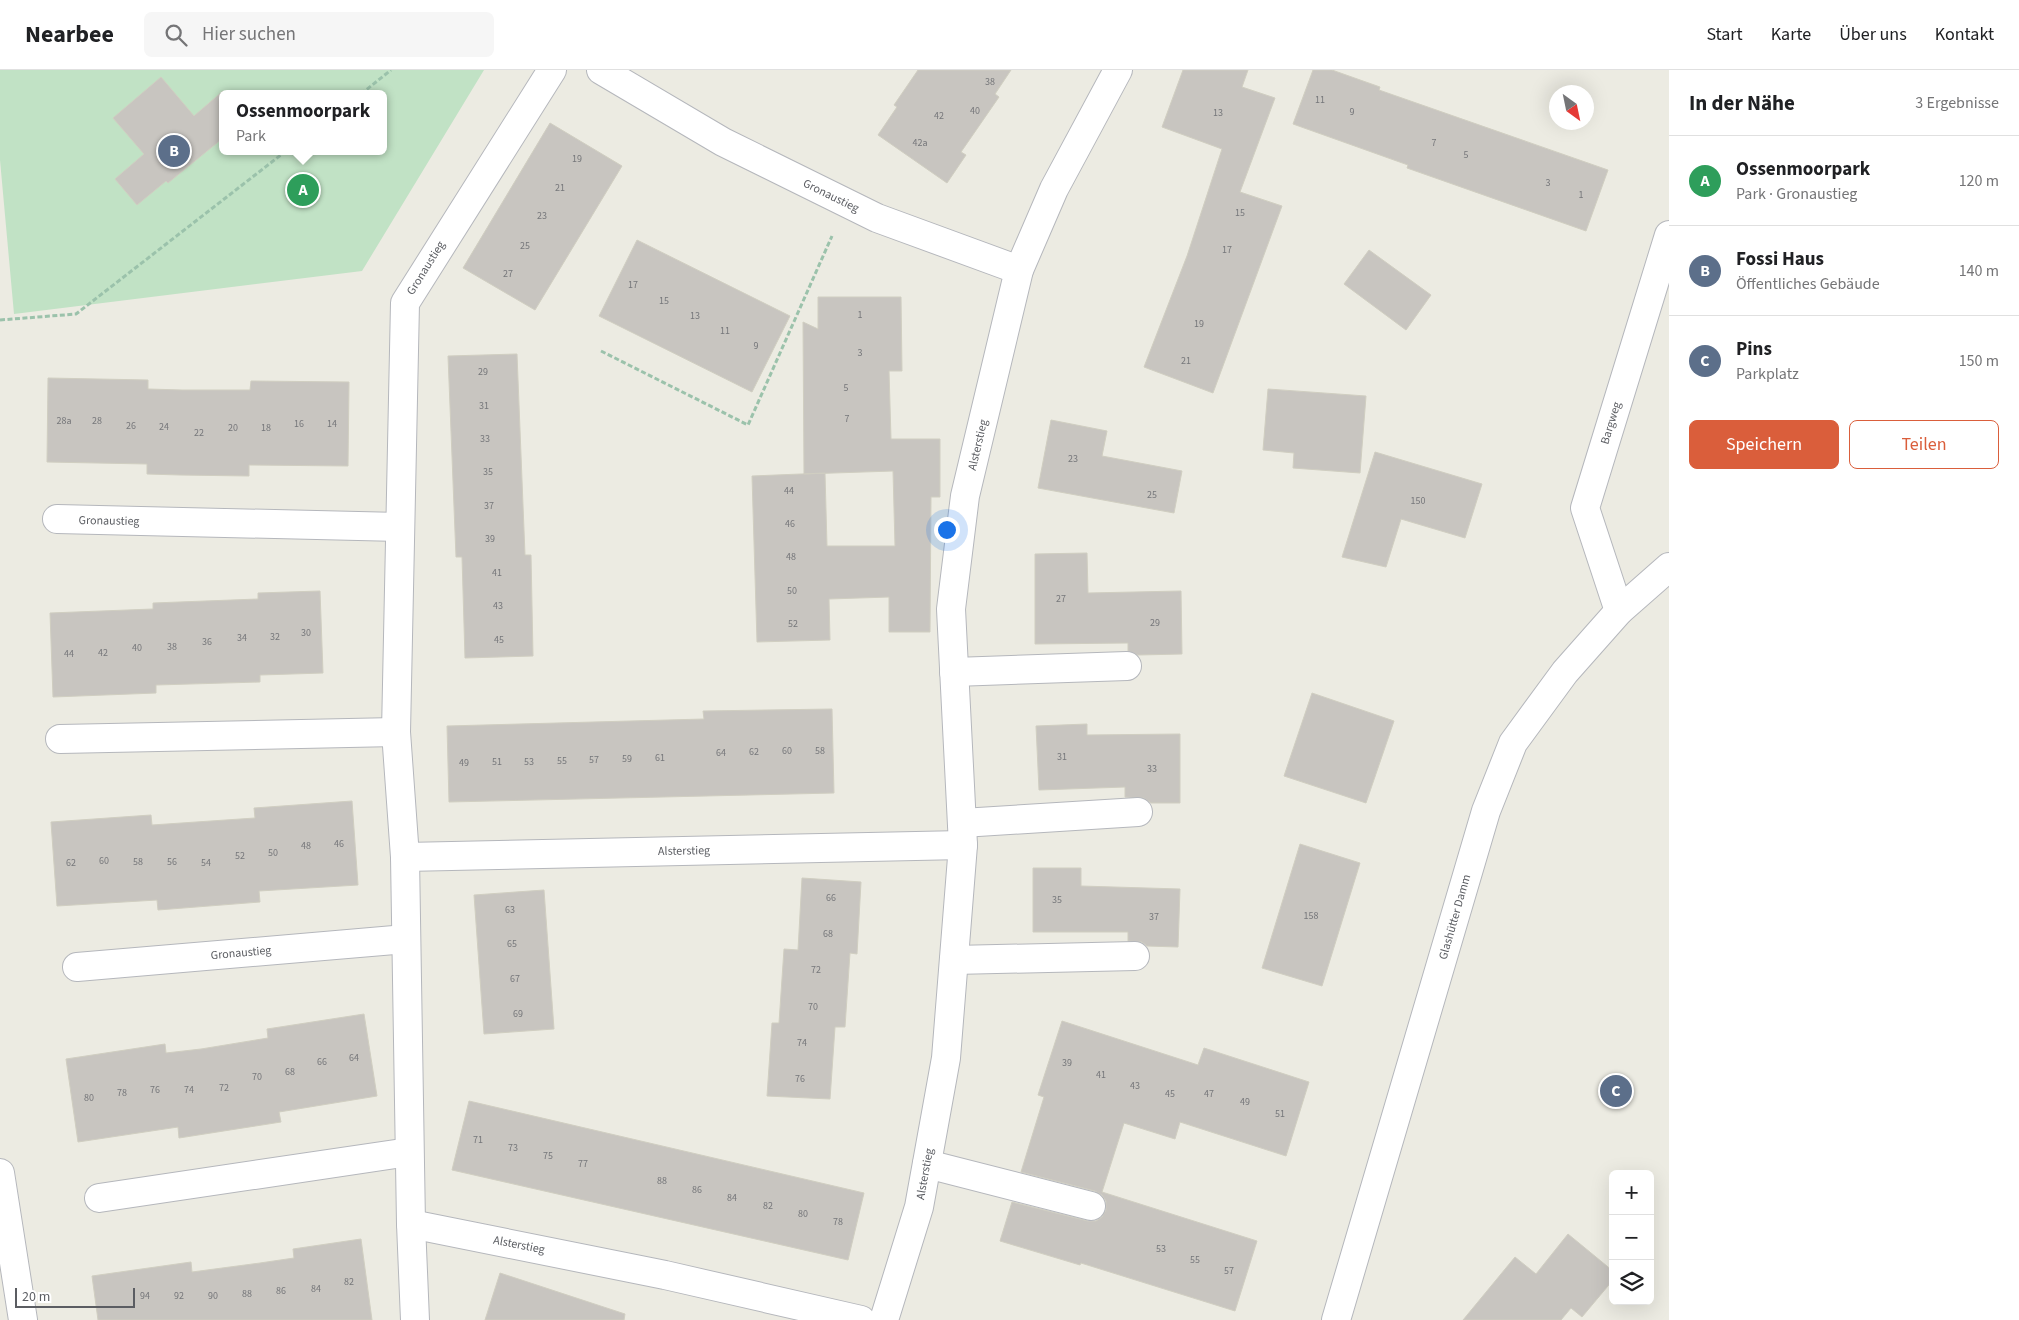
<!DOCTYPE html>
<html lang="de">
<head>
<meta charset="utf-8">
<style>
  :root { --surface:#fff; --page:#f6f6f6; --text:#202124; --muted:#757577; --line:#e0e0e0; --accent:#da5e3b }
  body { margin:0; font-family:"Source Sans 3",sans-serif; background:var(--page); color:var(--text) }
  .controls { position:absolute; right:15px; bottom:15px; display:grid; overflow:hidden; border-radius:8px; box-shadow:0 5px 20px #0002 }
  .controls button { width:45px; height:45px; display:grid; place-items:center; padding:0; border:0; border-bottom:1px solid var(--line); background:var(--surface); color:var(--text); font:25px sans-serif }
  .compass { position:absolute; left:1549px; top:15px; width:45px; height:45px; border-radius:50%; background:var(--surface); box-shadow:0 5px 20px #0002; rotate:147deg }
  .scale { position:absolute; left:15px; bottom:12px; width:120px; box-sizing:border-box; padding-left:5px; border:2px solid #5b5d62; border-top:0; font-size:14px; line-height:18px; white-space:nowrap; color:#5b5d62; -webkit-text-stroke:4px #fff; paint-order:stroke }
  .you { position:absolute; left:946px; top:459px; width:18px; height:18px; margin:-12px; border:4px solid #fff; border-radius:50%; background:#1a73e8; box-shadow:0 0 0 8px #1a73e833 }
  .badge { display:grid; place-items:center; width:32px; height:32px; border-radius:50%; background:var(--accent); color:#fff; font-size:16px; font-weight:700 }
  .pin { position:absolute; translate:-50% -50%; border:2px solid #fff; box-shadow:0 1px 5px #0006 }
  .popup { position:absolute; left:219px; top:20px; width:168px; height:65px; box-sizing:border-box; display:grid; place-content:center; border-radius:8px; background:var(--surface); filter:drop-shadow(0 1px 4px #0005); font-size:16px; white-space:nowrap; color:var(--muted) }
  .popup b { font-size:19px; color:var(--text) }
  .popup::after { content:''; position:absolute; left:50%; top:100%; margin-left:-10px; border:10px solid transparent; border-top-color:var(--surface) }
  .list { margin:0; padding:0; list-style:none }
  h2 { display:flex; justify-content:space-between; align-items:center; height:65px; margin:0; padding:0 20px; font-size:21px }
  h2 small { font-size:16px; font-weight:400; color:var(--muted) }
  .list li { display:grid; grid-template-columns:32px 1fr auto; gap:15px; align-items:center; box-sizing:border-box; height:90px; padding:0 20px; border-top:1px solid var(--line) }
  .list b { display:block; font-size:19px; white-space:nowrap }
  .list p { margin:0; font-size:16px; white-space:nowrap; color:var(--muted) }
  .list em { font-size:16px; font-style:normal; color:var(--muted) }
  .actions { display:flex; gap:10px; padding:15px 20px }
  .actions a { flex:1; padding:11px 0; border:1px solid var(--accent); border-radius:8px; text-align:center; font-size:18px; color:var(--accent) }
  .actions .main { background:var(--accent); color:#fff }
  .icon { flex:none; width:28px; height:28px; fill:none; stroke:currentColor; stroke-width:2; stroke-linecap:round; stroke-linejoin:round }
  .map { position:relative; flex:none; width:1669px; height:1250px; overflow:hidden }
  header { display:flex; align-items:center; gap:30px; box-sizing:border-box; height:70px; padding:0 25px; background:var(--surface); border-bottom:1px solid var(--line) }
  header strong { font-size:24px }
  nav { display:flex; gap:28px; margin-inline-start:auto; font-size:18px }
  .search { width:350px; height:45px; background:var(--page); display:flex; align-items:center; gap:12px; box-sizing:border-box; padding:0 18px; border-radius:8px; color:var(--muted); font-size:19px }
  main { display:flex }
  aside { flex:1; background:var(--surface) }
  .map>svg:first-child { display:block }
  .green { fill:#c1e2c5; fill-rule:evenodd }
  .building { fill:#c8c5c0; stroke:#d0cec1 }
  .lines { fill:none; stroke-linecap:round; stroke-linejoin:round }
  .minor-casing { stroke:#b5b7bc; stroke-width:30 }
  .path { stroke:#9bc2ab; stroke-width:3; stroke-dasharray:5 2.5; stroke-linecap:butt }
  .minor { stroke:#fff; stroke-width:28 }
  .labels { text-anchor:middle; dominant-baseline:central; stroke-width:4; stroke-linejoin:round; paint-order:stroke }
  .number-label { font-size:10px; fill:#76777a }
  .street-label { font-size:12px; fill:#5b5d62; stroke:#fff }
</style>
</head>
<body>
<header>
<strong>Nearbee</strong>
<div class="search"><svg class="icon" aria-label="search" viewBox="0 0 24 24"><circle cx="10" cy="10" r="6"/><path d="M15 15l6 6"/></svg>Hier suchen</div>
<nav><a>Start</a><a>Karte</a><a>Über uns</a><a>Kontakt</a></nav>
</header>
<main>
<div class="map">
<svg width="1669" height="1250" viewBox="0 0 1669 1250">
  <rect width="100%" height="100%" fill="#ecebe2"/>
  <!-- green -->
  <path class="green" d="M0,0h484l-122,201 -348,43 -14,-154zM223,24h160v57h-160z"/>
  <!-- building -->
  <g class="building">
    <path d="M918,0h93l-16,24 4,3 -38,55 5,3 -19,28 -69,-48 19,-28 -3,-2z"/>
    <path d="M1183,0h65l-6,17 33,11 -35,94 42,14 -69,187 -69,-26 43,-111 35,-107 -60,-22z"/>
    <path d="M1313,0h19l48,17 -1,3 229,80 -22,61 -179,-63 1,-3 -115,-41z"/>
    <path d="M161,7l33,39 29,-25v47l-55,45 -2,-2 -29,24 -22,-26 29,-25 -31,-36z"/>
    <path d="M550,53l72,43 -87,144 -72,-42z"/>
    <path d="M637,170l153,76 -38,76 -153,-76z"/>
    <path d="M1369,180l62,45 -25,35 -62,-46z"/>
    <path d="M818,227h83l1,74h-13l2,68h49v58h-9l-1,135h-41v-35l-60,2 1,41 -73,2 -5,-166 73,-3 2,73h68l-2,-75 -89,3 -1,-152 15,7z"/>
    <path d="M517,284l8,201h6l2,101 -68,2 -3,-101h-6l-8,-201z"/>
    <path d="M48,308l100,2v9l34,1h68l1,-9 98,1 -1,84 -99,-1v11l-69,-1 -33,-1v-10l-100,-2z"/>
    <path d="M1268,319l98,7 -6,77 -67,-5 1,-15 -31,-3z"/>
    <path d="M1051,350l56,11 -5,25 80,15 -8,42 -136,-25z"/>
    <path d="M1375,382l107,32 -17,54 -64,-19 -15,48 -44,-10z"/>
    <path d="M1087,483l1,40 93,-2 1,63 -44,1 -10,-4v-8l-93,1v-90z"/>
    <path d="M320,521l3,82 -63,2v7l-104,3v8l-103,4 -3,-84 103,-4v-6l105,-4v-6z"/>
    <path d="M1312,623l82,28 -28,82 -82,-27z"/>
    <path d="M832,639l2,84 -385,9 -2,-76 257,-7 -1,-8z"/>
    <path d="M1087,654v11l93,-1v69h-29l-7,-5 -19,-1v-10l-86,3 -3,-64z"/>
    <path d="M352,731l6,84 -99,6 1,11 -102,8 -1,-10 -100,6 -6,-84 100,-7 1,10 103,-7 -1,-10z"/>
    <path d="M1300,774l60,19 -38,123 -60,-18z"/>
    <path d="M1033,798h48v18l99,3 -2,58 -31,-1 -5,-4 -14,-1v-9h-95z"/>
    <path d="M802,808l59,4 -4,72 -7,-1 -5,74h-10l-5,72 -63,-3 5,-73h7l5,-74 14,1z"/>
    <path d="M544,820l10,139 -70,5 -10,-139z"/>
    <path d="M364,944l13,82 -98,16 2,10 -102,16 -1,-11 -100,15 -12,-83 99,-15 1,9 35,-4 67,-11 -1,-9z"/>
    <path d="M1062,951l136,44 6,-17 105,34 -23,74 -106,-34 -5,17 -51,-16 -22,69 155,49 -22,70 -154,-48 -1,2 -80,-24 12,-39 76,19h8l6,-4 4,-7v-9l-4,-6 -7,-4 -74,-19 23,-75 -6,-2z"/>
    <path d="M469,1031l395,92 -16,67 -396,-90z"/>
    <path d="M1568,1164l45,37v9l-31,37 -11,-9 -10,12h-98l52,-63 21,17z"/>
    <path d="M361,1169l11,81h-274l-6,-44 99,-14 1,10 68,-9 34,-5 -1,-9z"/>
    <path d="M500,1203l125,41 -1,6h-139z"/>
  </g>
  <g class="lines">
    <!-- minor casing -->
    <g class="minor-casing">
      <g id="minor">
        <path d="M601,0l122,72 154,76 142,52"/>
        <path d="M57,449l343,8"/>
        <path d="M1619,541l-34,-103 84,-273"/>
        <path d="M954,602l173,-6"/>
        <path d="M60,669l336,-7"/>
        <path d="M962,753l176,-11"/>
        <path d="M405,787l558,-12"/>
        <path d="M954,890l181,-4"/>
        <path d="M77,897l329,-28"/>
        <path d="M927,1094l164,42"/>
        <path d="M0,1103l23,147"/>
        <path d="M99,1128l310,-46"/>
        <path d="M411,1154l254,51 196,45"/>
        <path d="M415,1250l-4,-96 -6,-367 -9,-125 9,-429 147,-233"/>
        <path d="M884,1250l35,-113 27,-149 17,-213 -12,-236 14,-113 54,-226 35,-81 64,-119"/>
        <path d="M1336,1250l150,-509 27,-68 52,-71 54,-61 50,-44"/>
      </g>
    </g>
    <!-- path -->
    <g class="path">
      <path d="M361,24l30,-24"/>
      <path d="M0,250l76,-6 210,-163"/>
      <path d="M601,281l147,74 84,-189"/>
    </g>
    <!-- minor -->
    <use href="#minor" class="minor"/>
  </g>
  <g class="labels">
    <!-- number labels -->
    <g class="number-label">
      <text x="990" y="12">38</text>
      <text x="1320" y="30">11</text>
      <text x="975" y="41">40</text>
      <text x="1352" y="42">9</text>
      <text x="1218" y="43">13</text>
      <text x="939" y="46">42</text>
      <text x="920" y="73">42a</text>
      <text x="1434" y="73">7</text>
      <text x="1466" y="85">5</text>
      <text x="577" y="89">19</text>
      <text x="1548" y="113">3</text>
      <text x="560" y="118">21</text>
      <text x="1581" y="125">1</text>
      <text x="1240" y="143">15</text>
      <text x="542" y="146">23</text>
      <text x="525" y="176">25</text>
      <text x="1227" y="180">17</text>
      <text x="508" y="204">27</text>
      <text x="633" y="215">17</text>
      <text x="664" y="231">15</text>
      <text x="860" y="245">1</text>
      <text x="695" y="246">13</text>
      <text x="1199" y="254">19</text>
      <text x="725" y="261">11</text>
      <text x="756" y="276">9</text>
      <text x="860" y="283">3</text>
      <text x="1186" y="291">21</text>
      <text x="483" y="302">29</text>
      <text x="846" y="318">5</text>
      <text x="484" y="336">31</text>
      <text x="847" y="349">7</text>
      <text x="64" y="351">28a</text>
      <text x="97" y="351">28</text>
      <text x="299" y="354">16</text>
      <text x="332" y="354">14</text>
      <text x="131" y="356">26</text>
      <text x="164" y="357">24</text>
      <text x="233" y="358">20</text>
      <text x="266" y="358">18</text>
      <text x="199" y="363">22</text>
      <text x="485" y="369">33</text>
      <text x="1073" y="389">23</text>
      <text x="488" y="402">35</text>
      <text x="789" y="421">44</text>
      <text x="1152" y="425">25</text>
      <text x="1418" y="431">150</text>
      <text x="489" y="436">37</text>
      <text x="790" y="454">46</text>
      <text x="490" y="469">39</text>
      <text x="791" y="487">48</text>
      <text x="497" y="503">41</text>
      <text x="792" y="521">50</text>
      <text x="1061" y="529">27</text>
      <text x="498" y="536">43</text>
      <text x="1155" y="553">29</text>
      <text x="793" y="554">52</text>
      <text x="306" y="563">30</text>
      <text x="275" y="567">32</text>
      <text x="242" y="568">34</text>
      <text x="499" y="570">45</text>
      <text x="207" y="572">36</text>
      <text x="172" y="577">38</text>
      <text x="137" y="578">40</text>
      <text x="103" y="583">42</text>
      <text x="69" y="584">44</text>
      <text x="787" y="681">60</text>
      <text x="820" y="681">58</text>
      <text x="754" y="682">62</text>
      <text x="721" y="683">64</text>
      <text x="1062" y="687">31</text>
      <text x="660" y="688">61</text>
      <text x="627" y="689">59</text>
      <text x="594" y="690">57</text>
      <text x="562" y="691">55</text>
      <text x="497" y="692">51</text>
      <text x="529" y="692">53</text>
      <text x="464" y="693">49</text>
      <text x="1152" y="699">33</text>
      <text x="339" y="774">46</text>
      <text x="306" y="776">48</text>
      <text x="273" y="783">50</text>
      <text x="240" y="786">52</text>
      <text x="104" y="791">60</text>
      <text x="138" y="792">58</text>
      <text x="172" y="792">56</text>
      <text x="71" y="793">62</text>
      <text x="206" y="793">54</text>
      <text x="831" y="828">66</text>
      <text x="1057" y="830">35</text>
      <text x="510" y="840">63</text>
      <text x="1311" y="846">158</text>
      <text x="1154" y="847">37</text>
      <text x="828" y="864">68</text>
      <text x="512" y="874">65</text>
      <text x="816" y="900">72</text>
      <text x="515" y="909">67</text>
      <text x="813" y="937">70</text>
      <text x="518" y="944">69</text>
      <text x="802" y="973">74</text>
      <text x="354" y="988">64</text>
      <text x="322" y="992">66</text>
      <text x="1067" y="993">39</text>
      <text x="290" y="1002">68</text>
      <text x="1101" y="1005">41</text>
      <text x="257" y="1007">70</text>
      <text x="800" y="1009">76</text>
      <text x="1135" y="1016">43</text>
      <text x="224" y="1018">72</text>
      <text x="155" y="1020">76</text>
      <text x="189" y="1020">74</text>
      <text x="122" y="1023">78</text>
      <text x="1170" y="1024">45</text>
      <text x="1209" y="1024">47</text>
      <text x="89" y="1028">80</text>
      <text x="1245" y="1032">49</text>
      <text x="1280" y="1044">51</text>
      <text x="478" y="1070">71</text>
      <text x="513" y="1078">73</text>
      <text x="548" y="1086">75</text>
      <text x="583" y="1094">77</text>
      <text x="662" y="1111">88</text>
      <text x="697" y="1120">86</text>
      <text x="732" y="1128">84</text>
      <text x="768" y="1136">82</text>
      <text x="803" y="1144">80</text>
      <text x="838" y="1152">78</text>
      <text x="1161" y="1179">53</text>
      <text x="1195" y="1190">55</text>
      <text x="1229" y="1201">57</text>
      <text x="349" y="1212">82</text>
      <text x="316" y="1219">84</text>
      <text x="281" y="1221">86</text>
      <text x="247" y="1224">88</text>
      <text x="145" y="1226">94</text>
      <text x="179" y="1226">92</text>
      <text x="213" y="1226">90</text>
    </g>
    <!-- street labels -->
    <g class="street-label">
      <text transform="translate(831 126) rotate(26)">Gronaustieg</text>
      <text transform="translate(426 198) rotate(-58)">Gronaustieg</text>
      <text transform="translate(1611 353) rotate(-73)">Bargweg</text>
      <text transform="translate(978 375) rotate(-77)">Alsterstieg</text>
      <text transform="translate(109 451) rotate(1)">Gronaustieg</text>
      <text transform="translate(684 781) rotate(-1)">Alsterstieg</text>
      <text transform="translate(1455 847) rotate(-74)">Glashütter Damm</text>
      <text transform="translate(241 883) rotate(-5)">Gronaustieg</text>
      <text transform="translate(925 1104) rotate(-80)">Alsterstieg</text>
      <text transform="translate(519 1175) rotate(11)">Alsterstieg</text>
    </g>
  </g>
</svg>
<div class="controls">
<button>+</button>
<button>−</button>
<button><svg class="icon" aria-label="layers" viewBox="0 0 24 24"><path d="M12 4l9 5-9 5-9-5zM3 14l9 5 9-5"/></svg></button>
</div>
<svg class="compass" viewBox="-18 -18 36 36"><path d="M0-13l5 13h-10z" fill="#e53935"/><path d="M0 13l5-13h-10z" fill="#757577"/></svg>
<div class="scale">20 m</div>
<div class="you"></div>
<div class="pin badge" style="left:303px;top:120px;background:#2e9e5b">A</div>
<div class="popup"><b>Ossenmoorpark</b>Park</div>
<div class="pin badge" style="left:174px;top:81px;background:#5c6f8a">B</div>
<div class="pin badge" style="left:1616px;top:1021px;background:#5c6f8a">C</div>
</div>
<aside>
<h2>In der Nähe<small>3 Ergebnisse</small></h2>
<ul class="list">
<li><span class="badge" style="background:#2e9e5b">A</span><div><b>Ossenmoorpark</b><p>Park · Gronaustieg</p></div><em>120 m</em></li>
<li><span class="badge" style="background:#5c6f8a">B</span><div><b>Fossi Haus</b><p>Öffentliches Gebäude</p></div><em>140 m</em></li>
<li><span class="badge" style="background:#5c6f8a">C</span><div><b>Pins</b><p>Parkplatz</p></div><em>150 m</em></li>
</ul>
<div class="actions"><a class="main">Speichern</a><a>Teilen</a></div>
</aside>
</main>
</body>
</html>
